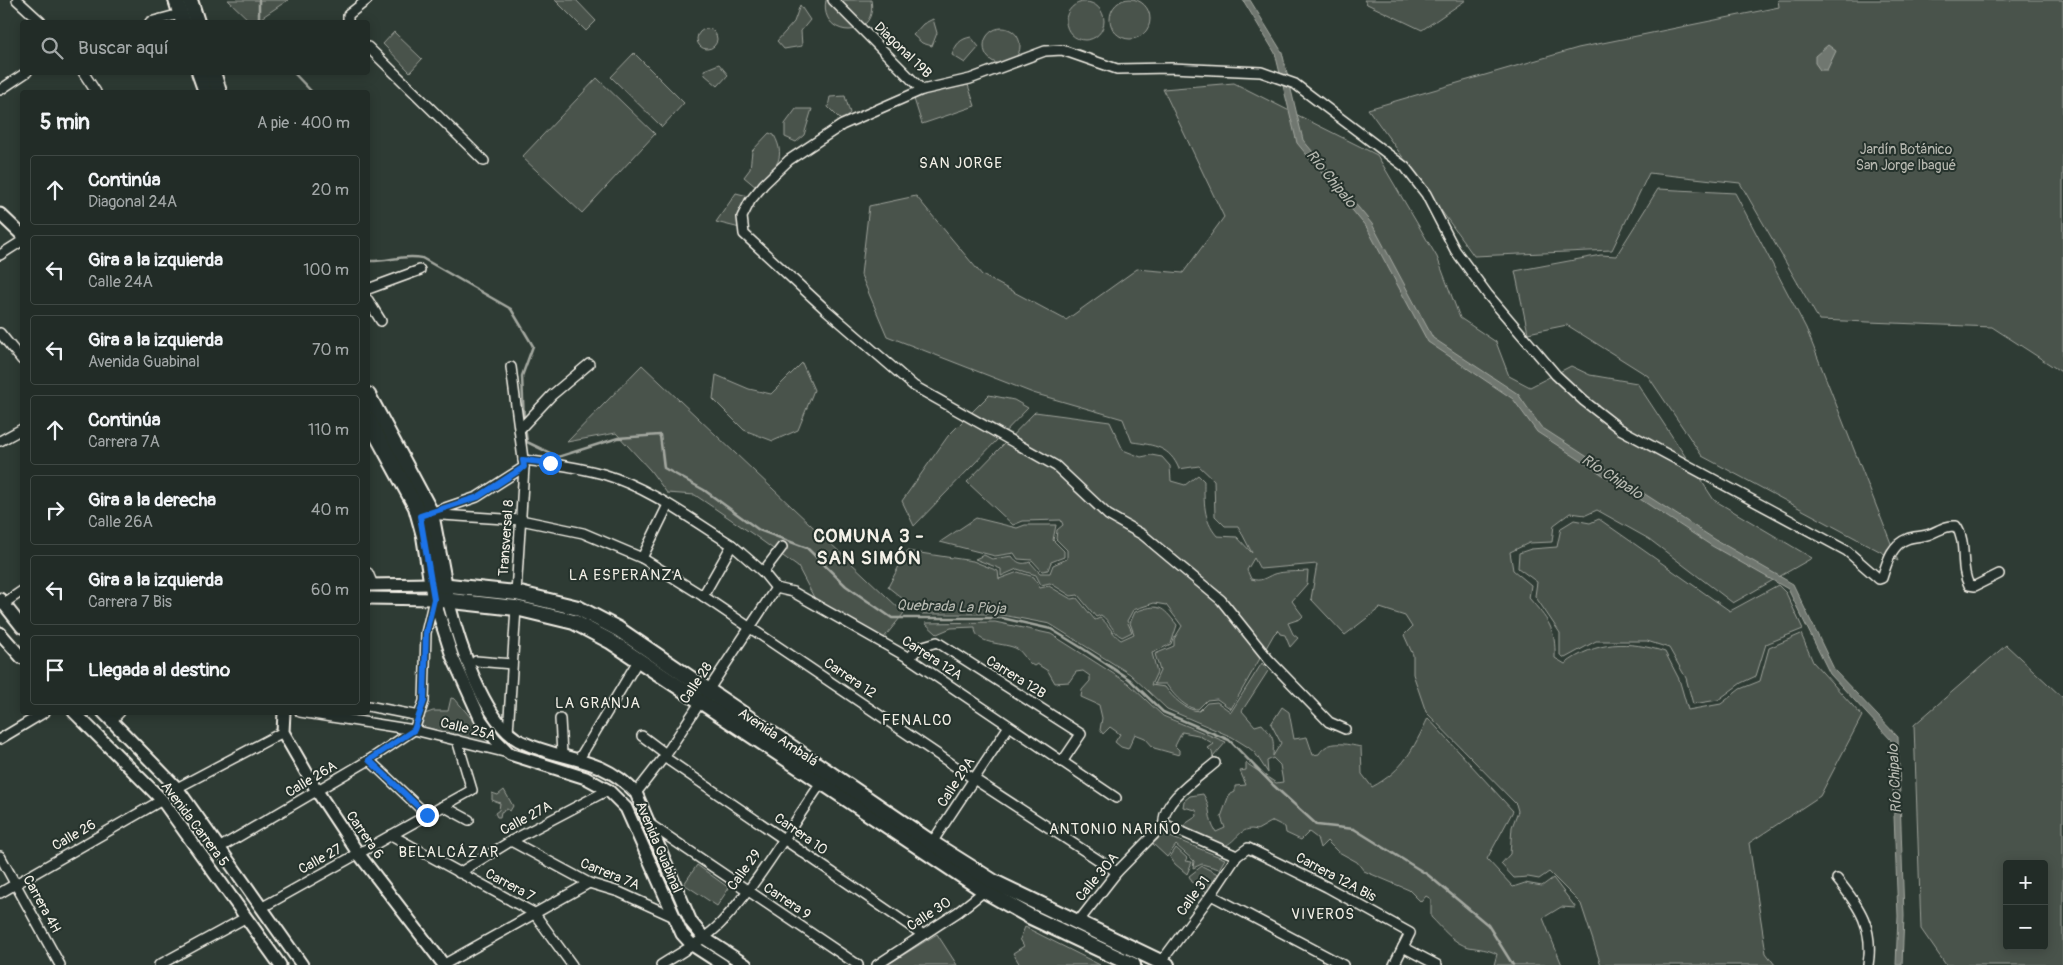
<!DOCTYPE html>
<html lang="es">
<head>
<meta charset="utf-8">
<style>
  :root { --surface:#222c27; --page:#2a342f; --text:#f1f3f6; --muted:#a2a7a7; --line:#3f4844 }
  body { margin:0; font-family:Pangolin,sans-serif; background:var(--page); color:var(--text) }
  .controls { position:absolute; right:15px; bottom:15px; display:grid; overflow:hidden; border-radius:5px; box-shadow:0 2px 12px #0003 }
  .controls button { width:45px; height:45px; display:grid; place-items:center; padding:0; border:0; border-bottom:1px solid var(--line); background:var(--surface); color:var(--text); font:25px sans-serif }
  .stop { position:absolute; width:15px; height:15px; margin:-11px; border:4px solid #1a73e8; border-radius:50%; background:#fff }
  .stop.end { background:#1a73e8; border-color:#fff; box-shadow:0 1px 5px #0008 }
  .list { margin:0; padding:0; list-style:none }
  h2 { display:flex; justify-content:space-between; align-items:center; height:65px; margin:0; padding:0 20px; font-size:21px }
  h2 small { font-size:16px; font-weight:400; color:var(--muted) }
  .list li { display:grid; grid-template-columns:32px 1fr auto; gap:15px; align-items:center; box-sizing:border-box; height:70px; margin:0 10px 10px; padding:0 10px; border:1px solid var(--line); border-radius:5px }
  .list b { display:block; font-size:19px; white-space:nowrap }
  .list p { margin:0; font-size:16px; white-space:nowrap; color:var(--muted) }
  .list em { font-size:16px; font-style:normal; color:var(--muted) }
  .icon { flex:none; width:28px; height:28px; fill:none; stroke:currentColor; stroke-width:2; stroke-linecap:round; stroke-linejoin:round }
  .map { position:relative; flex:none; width:2063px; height:965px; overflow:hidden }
  .search { position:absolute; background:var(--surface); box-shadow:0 2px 12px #0003; left:20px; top:20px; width:350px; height:55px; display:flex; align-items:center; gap:12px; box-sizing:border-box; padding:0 18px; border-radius:5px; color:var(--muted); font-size:19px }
  .panel { position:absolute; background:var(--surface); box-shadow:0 2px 12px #0003; left:20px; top:90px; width:350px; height:625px; border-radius:5px }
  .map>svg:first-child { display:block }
  .green { fill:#48524c; stroke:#9ea29a; fill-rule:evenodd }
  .water { fill:#6f7770; stroke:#a4a8a0 }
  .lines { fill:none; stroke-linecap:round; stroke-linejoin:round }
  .stream { stroke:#a4a8a0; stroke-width:2.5 }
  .street-casing { stroke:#f4f1e8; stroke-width:12 }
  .secondary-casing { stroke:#f4f1e8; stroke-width:15 }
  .primary-casing { stroke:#f4f1e8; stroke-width:18 }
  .street { stroke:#26332d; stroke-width:9 }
  .secondary { stroke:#26332d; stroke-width:11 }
  .primary { stroke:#26332d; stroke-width:14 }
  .route { stroke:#1a73e8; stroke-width:6 }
  .labels { text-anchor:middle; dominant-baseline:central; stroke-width:4; stroke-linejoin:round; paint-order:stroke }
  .street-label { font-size:14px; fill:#f4f1e8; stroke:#26332d }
  .park-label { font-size:14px; fill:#b8b9b1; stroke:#26332d }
  .neighbourhood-label { font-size:15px; letter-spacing:1px; fill:#f4f1e8; stroke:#26332d }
  .water-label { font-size:15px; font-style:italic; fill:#b8bab2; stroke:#26332d }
  .district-label { font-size:19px; font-weight:bold; letter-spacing:1px; fill:#f4f1e8; stroke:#26332d }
</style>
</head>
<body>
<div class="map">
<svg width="2063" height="965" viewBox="0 0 2063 965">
  <rect width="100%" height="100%" fill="#2e3b34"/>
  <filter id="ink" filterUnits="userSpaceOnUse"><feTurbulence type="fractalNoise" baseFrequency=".02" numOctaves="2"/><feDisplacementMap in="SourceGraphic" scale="10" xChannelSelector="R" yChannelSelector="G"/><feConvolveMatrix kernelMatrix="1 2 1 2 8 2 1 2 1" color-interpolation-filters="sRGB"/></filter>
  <g filter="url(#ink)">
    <!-- green -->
    <g class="green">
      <circle cx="1130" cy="19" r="20"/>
      <path d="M228,0h60l-33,22h-4z"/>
      <path d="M555,0h21l20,21 -10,10z"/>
      <path d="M826,0h45c8,41 -53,39 -45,0z"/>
      <path d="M1364,0h102l-44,30 -55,-26z"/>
      <path d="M1778,0h285v373l-71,-46 -173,-7 -79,-137 -91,-10 -37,77 -138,6 -106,-147 210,-61 201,-41z"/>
      <circle cx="1085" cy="21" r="19"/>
      <path d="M800,5l10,15 -9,11 1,15 -18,3 -7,-8 17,-19z"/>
      <path d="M933,19l4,14 -5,13 -10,-3 -9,-8 10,-11z"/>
      <circle cx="1002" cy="46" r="18"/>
      <circle cx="707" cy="39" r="10"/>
      <path d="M394,32l28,27 -12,13 -27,-28z"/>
      <path d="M971,37l8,10 -14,16 -13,-8c4,-11 8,-16 19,-18z"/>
      <path d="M634,53l50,50 -22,24 -51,-50z"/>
      <path d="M719,64l9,11 -10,11 -13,-11 -1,-5z"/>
      <path d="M597,78l58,56 -73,79 -60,-56z"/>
      <path d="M1234,83l143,72 60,102 23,61 36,24 13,34 21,11 41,-21 19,9 47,8 77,117 98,58 -79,45 -84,-64 -52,-29 -11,5 -16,-2 -16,12 -2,17 -23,1 -19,9 3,18 18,15 -2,13c19,22 27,30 26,60l10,6c30,-23 64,-24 100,-12l14,27 9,31 33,-6 19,-15 20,-8 9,-33 32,-14 12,28 49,54 -42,80 -71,47 17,110 9,12h-174l-20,-61 -32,-32 -10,7 -11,-2 -14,1 -13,-14 9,-10 2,-27 6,-16 -2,-7 -90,-92 -13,-38v-19l-9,-20 8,-8 -7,-11 -25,-8 -35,27 -34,-36 6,-35 -57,5 -6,-11 -7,12 4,9c11,3 13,-1 23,-5 10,-3 24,-2 34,-3l-1,13 -15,17 11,15 -3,3 -12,4 5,11 5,4 -8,9 -5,-12 -5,-1 -2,-4 -4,4 -43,75 -14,-10 -10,1 -9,9c-13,0 -25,-15 -32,-25h-12l6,-13 -5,-17 19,-8v-7l8,-13 -16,-21 -12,-2 -21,7 -6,11 5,11 -10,5c-10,-5 -11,-15 -21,-22l-5,2 -18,-22 -7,1 -21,-13 -9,2 -5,-10 -19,-6 -16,7v-7l-26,-10 9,-4 8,4 20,-3c5,7 10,9 18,6l10,11h10l3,-8 14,-6v-9l-11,-11 1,-9 6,-5 -2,-5 -38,1 -10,4 -46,-43 68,-70 75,10 13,28 18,7 10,-2 11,2 8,9 1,15 14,4 13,-10 6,6c0,20 -1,39 13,55l20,1 15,16 -14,-27h-13l-10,-10 -1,-36 -15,-14 -20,3c-9,-22 -24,-24 -47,-27l-9,-23 -90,-26 -146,-57 -26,-61 8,-69 47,-10 66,79 84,45 71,-51 46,4 41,-56 -61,-128z"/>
      <path d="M968,85l7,21 -53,18 -8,-25 11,-5z"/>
      <path d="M845,96l5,17 -7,9 -15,-15 2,-10z"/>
      <path d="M796,109h16l-8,26 -8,7 -11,-5v-13z"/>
      <path d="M769,133l5,2c14,26 -1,34 -18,52l-12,-10 6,-8 2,-18z"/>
      <path d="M1658,189l77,4 71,135 92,233 -196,-105 -54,-80 -81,-51 -39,8 -13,-62 86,-16 15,1z"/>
      <path d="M736,193l12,3 -2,15 2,19 -32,-8z"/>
      <path d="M802,363l12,27 -16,40 -25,11 -29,-11 -31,-31 3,-24 33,14 22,5z"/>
      <path d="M642,365l262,248 -21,26 -65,-34 -20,-38 -44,-32 -59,-40 -28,-2 -17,-23 -34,-37 -49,9z"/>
      <path d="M989,395l25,5 14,8 -114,118 -12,-25 46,-65z"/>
      <path d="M976,518l41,10 8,-3h31l-3,15 11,11v6l-13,5 -3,8 -6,1 -10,-11 -14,-1 -4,-6 -19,3 -55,-14z"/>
      <path d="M1599,519l131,92 48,-26 8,8 17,36 -37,15 -10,32 -15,7 -23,17 -25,4 -7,-26 -17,-30 -22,-7h-51l-31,17 -5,-3v-22l-25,-37 2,-14 -19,-14 1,-15 12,-4 26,-2 4,-19 13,-8 16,3z"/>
      <path d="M907,551l66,10 25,10 1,8 19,-7 16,5 6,11 9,-2 22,13 6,-1 18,22 5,-2c9,6 12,16 21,22l13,-6 -4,-11 5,-11c24,-9 27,-6 42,13l-6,19 -19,9 5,19 -6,13 14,2c8,11 20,23 34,24l8,-8 10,-1 14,10 31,-49 6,8 -26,40 13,15 7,-2c12,14 12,14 11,32l8,-13 -10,-19 11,-17 7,5 5,27 13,-2 6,18 6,-1c9,-15 27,-10 42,-7l1,27 10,13c32,-17 41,-38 56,-69l85,93 -26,48 26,28 12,-4 17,3 11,-8 23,30 -15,-1 -18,11 19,47h-68l3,-11c-10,-5 -17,-5 -28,-7 -15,-3 -27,-19 -38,-30v-18l-5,-3 -5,6 -12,-12 -45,-19 -7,-9 -20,-11 -10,-10 -7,7 -3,-10 -8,-6 -8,8 -15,-7 -1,-6 -12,-6 -16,9c-17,-5 -20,12 -33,16l-38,-18 -1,-4 12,-8 -1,-6 -13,-3 1,-6 6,-5 13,-2c9,13 4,25 13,38l9,-4 -4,-11 8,-22 6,-3v-6l11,-1 -6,-14 6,-1v-7l30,20 7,-1 -3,-17 -7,-7 -6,3 1,12 -13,-20 -7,-6 -16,-10 -65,-28 -37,-35 -80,-50 -53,-10h-75l-34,-27z"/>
      <path d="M995,622l56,12 77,49 35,33 63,26 -13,15 -1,-5 -4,-4 6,-4 -16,-9 -16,-3 -7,14 4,4v5l-25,-7 -9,-10 -10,-4 -7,15 -7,-2 -6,-5 5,-8 -10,-7 -7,7 -3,-4 2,-12 -3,-13 -18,-8 1,-7 8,-9v-5l-7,-5 -7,1 -7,10 -14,1 -7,-12 -11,-7 -3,2c-8,-4 -10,-13 -17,-17 -11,-7 -43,-3 -42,-22l-24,1 -14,6 -12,-11z"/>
      <path d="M2006,645l57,53v267h-117l-25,-36 -7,-204zM2007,864h37v82h-37z"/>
      <path d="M451,698l4,1 43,51 -80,-24 4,-11 11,-4h15z"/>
      <path d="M504,790l9,16 -3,5 -3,-2 -6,3 -1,5h-3l-2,-4 4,-3 1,-7 -8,-3v-7l6,2z"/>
      <path d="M1163,834l62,25 -6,10 -17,-5 -9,4 1,-7 -18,-16 -9,12 -14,-13z"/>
      <path d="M1176,848l11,10 -2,3 7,1 -5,12 -12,-10 -5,-7z"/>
      <path d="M697,865l32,23 -12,18 -33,-22z"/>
      <path d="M1202,866l18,9 -10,20 -18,-13 -3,-6z"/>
      <path d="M1025,927l75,38h-80l-7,-12 11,-7 -4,-7z"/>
      <path d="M937,934l20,31h-70z"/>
    </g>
    <!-- water -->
    <g class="water">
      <path d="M1243,0h7l32,52 21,88 69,84 61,114 85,56 23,33 175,113 77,44 42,87 63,66 6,179 -2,49h-6l2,-49 -7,-176 -61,-66 -42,-85 -76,-43 -175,-114 -24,-33 -85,-57 -61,-114 -70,-85 -22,-90z"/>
      <path d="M1828,45l8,6 -9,19h-7l-5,-7v-7z"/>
    </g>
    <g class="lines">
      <!-- stream -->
      <g class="stream">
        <path d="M259,0v22"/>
        <path d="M293,72l19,20"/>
        <path d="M368,261c20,1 34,-7 54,-3l89,51 22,37 -11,30 2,46"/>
        <path d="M525,427l2,15 31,15 60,-19 42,-3 4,33 40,22 55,40 48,18 39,38 46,32h110l49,11 31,19 47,31 34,33 66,28 44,45 44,40 37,4 74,46 60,50 25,40"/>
      </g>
      <!-- street casing -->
      <g class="street-casing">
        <g id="street">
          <path d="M17,0l24,22"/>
          <path d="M833,0l89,90"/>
          <path d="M150,22l30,-8"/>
          <path d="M348,22v-7l19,-15"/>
          <path d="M368,47l116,114"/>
          <path d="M83,72l13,20"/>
          <path d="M0,90l27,-18"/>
          <path d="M0,255l22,-14"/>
          <path d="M368,289l52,-19"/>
          <path d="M368,300l13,21"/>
          <path d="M0,333l22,27"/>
          <path d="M511,367l13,100 -8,126"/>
          <path d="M520,429l32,-34 37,-31"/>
          <path d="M0,441l22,-12"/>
          <path d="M523,460c27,3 54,7 80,14 47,14 89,46 129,71l-29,51"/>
          <path d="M436,511l41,-14 47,-30"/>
          <path d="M426,514l95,6 62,13 59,25 61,38 271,183 143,93"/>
          <path d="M732,545l31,27 13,16 17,4 116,66 207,140"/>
          <path d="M642,558l26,-53"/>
          <path d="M763,572l19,-25"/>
          <path d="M368,573l5,12"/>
          <path d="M3,604l19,-13"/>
          <path d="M909,658l11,-11 17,-5 144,92 -19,28"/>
          <path d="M476,661l36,3"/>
          <path d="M368,706l51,10"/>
          <path d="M300,712l114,18 94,23"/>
          <path d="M560,719l2,35"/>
          <path d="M111,721l9,-9"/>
          <path d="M1345,729l-16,-7 -60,-62 -48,-60 -53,-44 -25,-21 -35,-20 -52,-49 -142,-80 -90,-78 -80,-74 -2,-17 8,-16 14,-17 25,-24 53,-35 80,-35 48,-11 75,-28 17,-1 55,19 54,-1 90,4 34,12 110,83 21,27 29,56 33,45 68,80 28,26 36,28 227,122 32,28 3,-1c5,-15 9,-33 25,-39 7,-3 16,-2 23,-5 10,-4 16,-9 26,-8 12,17 3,41 13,59l6,1 24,-12"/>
          <path d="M508,733l8,-125"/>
          <path d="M642,736l24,18"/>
          <path d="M0,739l45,-27"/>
          <path d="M664,757l258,177"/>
          <path d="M579,759l60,-100"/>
          <path d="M369,760l58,55"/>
          <path d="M177,788l106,-56"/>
          <path d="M636,793l28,-36 112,-169"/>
          <path d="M443,806l26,14"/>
          <path d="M1164,824l73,32"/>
          <path d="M651,825l207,140"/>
          <path d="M391,835l143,78 38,52"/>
          <path d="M511,841l78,42 30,9 53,24"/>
          <path d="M929,847l80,-121"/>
          <path d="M219,848l150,-88 45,-30 10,-29 2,-68 8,-34"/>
          <path d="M0,856l60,109"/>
          <path d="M459,873l52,-32 97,-51"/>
          <path d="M1837,879c23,28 37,49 31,86"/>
          <path d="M0,893l162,-93"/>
          <path d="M1211,895l132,70"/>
          <path d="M261,908l211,-118 -15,-50"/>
          <path d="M1078,922l39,-50 47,-48c-3,-23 35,-47 51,-61"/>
          <path d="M1403,947l34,18"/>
          <path d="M1161,962l50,-67 26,-39 11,-8 79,39 83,46 -16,32"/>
          <path d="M159,965l86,-47"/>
          <path d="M443,965l146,-82"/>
          <path d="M661,965c20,-13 44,-25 60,-42 40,-43 69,-96 103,-144"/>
          <path d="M877,965l81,-53 29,-23"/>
        </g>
      </g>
      <!-- secondary casing -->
      <g class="secondary-casing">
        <g id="secondary">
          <path d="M0,214l22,21"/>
          <path d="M368,585l63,-1"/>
          <path d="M368,598l66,1 18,57 29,64 14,19 15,15 76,24 22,12 18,18 56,126 10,11 31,20"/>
          <path d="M0,599l22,28"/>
          <path d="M448,600c10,39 36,125 74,142 42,20 78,13 114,51l55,129 13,16 42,27"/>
          <path d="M0,633l22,25"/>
          <path d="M74,712l88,88 118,165"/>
          <path d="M103,712l74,76 125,177"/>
          <path d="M284,712l-1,20 34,59 41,62 86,112"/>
        </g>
      </g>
      <!-- primary casing -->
      <g class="primary-casing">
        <g id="primary">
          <path d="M176,0l7,22"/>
          <path d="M190,0l7,22"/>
          <path d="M199,72l7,20"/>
          <path d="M213,72l6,20"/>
          <path d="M368,395l63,118 15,79"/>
          <path d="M368,419l48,88 8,29 10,63 82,9 58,14 36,19 375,250 44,25 104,49"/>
          <path d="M431,584l85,9 62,15 40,21 314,214 62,39 173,83"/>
        </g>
      </g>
      <!-- street -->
      <use href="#street" class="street"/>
      <!-- secondary -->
      <use href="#secondary" class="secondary"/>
      <!-- primary -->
      <use href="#primary" class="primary"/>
    </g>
  </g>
  <g class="lines" filter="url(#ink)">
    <!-- route -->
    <path class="route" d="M427,815l-58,-55 45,-30 10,-29 2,-68 8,-34 -14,-83 58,-19 46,-30 -1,-7 27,3"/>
  </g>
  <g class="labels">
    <!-- street labels -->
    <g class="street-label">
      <text transform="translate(903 50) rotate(44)">Diagonal 19B</text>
      <text transform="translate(506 538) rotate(-86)">Transversal 8</text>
      <text transform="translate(932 658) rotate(33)">Carrera 12A</text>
      <text transform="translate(1016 677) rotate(32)">Carrera 12B</text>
      <text transform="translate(850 678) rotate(34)">Carrera 12</text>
      <text transform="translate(696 683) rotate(-56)">Calle 28</text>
      <text transform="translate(468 729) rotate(14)">Calle 25A</text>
      <text transform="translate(778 737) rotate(34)">Avenida Ambalá</text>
      <text transform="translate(311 779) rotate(-31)">Calle 26A</text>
      <text transform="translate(956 782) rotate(-57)">Calle 29A</text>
      <text transform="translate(526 818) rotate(-28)">Calle 27A</text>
      <text transform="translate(195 824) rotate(53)">Avenida Carrera 5</text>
      <text transform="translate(801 834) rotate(35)">Carrera 10</text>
      <text transform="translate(74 835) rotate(-30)">Calle 26</text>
      <text transform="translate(365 835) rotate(55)">Carrera 6</text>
      <text transform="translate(659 847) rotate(67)">Avenida Guabinal</text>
      <text transform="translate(320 859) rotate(-29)">Calle 27</text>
      <text transform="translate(744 870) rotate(-54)">Calle 29</text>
      <text transform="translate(610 874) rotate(22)">Carrera 7A</text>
      <text transform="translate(1097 877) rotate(-50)">Calle 30A</text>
      <text transform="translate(1336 877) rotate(28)">Carrera 12A Bis</text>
      <text transform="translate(510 885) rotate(28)">Carrera 7</text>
      <text transform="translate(1193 896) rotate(-54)">Calle 31</text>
      <text transform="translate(787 901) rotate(34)">Carrera 9</text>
      <text transform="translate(42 904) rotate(61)">Carrera 4H</text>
      <text transform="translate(929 914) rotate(-33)">Calle 30</text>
    </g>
    <!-- park labels -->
    <g class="park-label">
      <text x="1906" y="149">Jardín Botánico<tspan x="1906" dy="16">San Jorge Ibagué</tspan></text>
    </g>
    <!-- neighbourhood labels -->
    <g class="neighbourhood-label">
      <text x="961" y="163">SAN JORGE</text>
      <text x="626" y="575">LA ESPERANZA</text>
      <text x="598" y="703">LA GRANJA</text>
      <text x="917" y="720">FENALCO</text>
      <text x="1115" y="829">ANTONIO NARIÑO</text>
      <text x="449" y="852">BELALCÁZAR</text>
      <text x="1323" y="914">VIVEROS</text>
    </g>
    <!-- water labels -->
    <g class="water-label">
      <text transform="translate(1331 179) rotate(51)">Río Chipalo</text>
      <text transform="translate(1612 477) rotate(33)">Río Chipalo</text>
      <text transform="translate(951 607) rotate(2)">Quebrada La Pioja</text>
      <text transform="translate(1895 779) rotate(-93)">Río Chipalo</text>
    </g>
    <!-- district labels -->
    <g class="district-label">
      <text x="869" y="536">COMUNA 3 -<tspan x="869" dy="22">SAN SIMÓN</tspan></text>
    </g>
  </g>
</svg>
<div class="controls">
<button>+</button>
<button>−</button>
</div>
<div class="stop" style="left:550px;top:463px"></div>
<div class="stop end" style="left:427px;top:815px"></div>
<div class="search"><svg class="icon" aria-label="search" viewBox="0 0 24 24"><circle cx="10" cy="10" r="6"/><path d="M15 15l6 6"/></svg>Buscar aquí</div>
<section class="panel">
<h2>5 min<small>A pie · 400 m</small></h2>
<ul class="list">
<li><svg class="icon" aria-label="ahead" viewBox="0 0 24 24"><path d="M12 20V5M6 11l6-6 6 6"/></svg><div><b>Continúa</b><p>Diagonal 24A</p></div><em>20 m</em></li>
<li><svg class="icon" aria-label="left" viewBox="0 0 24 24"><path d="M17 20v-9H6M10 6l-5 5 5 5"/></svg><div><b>Gira a la izquierda</b><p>Calle 24A</p></div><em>100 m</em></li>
<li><svg class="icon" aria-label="left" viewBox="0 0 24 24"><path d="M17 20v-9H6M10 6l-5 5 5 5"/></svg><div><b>Gira a la izquierda</b><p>Avenida Guabinal</p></div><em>70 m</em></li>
<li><svg class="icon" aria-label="ahead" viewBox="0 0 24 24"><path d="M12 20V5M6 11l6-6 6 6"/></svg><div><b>Continúa</b><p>Carrera 7A</p></div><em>110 m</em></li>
<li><svg class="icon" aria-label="right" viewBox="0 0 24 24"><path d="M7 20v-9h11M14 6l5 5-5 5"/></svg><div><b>Gira a la derecha</b><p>Calle 26A</p></div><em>40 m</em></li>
<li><svg class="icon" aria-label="left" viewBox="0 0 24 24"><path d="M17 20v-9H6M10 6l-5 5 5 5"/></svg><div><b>Gira a la izquierda</b><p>Carrera 7 Bis</p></div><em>60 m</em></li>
<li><svg class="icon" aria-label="arrive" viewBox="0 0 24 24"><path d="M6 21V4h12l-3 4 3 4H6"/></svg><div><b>Llegada al destino</b></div></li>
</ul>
</section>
</div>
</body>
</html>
